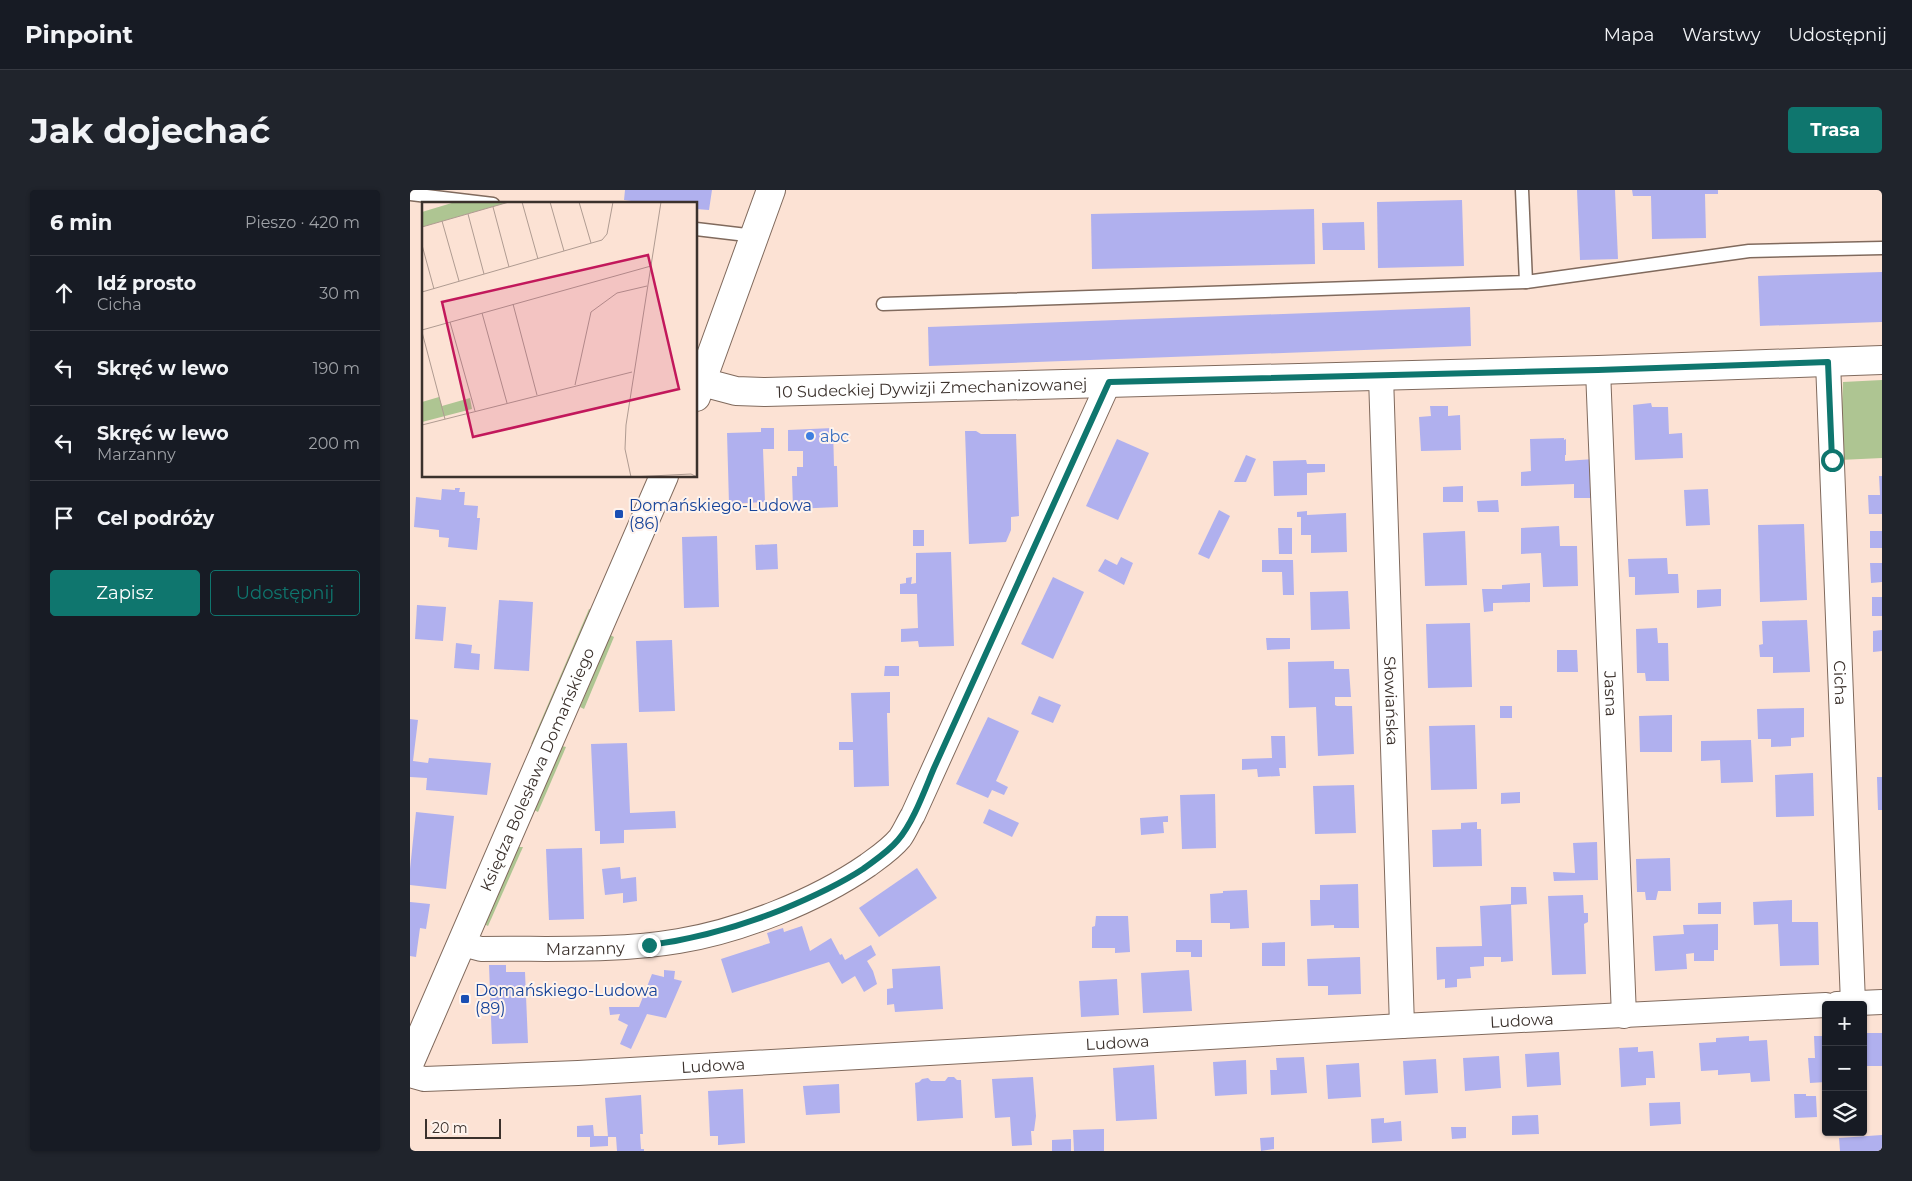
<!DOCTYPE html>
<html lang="pl">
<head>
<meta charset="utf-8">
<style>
  :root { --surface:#171b24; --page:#20242c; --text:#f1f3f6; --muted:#9ea1a6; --line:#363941; --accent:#0f766e }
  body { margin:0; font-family:Montserrat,sans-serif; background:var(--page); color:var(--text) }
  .controls { position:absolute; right:15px; bottom:15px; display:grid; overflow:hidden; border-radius:5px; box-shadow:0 1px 4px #0004 }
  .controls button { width:45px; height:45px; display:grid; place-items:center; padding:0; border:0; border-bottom:1px solid var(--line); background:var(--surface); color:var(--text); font:25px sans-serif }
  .scale { position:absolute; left:15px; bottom:12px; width:76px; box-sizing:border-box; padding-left:5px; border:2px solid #3b312c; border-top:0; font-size:14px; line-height:18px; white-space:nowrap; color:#3b312c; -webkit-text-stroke:4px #fef3ed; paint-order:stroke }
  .stop { position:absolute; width:15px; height:15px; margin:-11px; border:4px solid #0f766e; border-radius:50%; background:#fff }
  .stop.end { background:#0f766e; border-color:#fff; box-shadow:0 1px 5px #0008 }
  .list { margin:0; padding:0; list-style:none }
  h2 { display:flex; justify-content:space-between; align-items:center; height:65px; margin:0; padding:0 20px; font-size:21px }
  h2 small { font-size:16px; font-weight:400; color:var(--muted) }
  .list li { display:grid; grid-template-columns:32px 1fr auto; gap:15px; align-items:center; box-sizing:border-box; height:75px; padding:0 20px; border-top:1px solid var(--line) }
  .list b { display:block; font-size:19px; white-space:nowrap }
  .list p { margin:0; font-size:16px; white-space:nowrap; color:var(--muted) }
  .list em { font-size:16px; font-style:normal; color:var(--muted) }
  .actions { display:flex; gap:10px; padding:15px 20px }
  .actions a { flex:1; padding:11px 0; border:1px solid var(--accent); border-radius:5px; text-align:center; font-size:18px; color:var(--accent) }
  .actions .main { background:var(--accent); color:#fff }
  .icon { flex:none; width:28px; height:28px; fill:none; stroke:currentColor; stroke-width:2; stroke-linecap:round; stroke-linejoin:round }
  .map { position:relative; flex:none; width:1472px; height:961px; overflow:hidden; border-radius:5px }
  header { display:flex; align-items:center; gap:30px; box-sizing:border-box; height:70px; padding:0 25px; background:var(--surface); border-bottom:1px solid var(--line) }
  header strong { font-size:24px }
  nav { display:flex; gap:28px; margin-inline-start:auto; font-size:18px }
  .intro { display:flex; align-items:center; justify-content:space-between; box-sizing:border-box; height:120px; padding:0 30px }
  h1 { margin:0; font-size:35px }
  .button { padding:12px 22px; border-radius:5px; background:var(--accent); color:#fff; font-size:18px; font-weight:700 }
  main { display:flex; gap:30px; padding:0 30px }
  aside { flex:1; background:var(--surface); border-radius:5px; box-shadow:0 1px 4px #0004 }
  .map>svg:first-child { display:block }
  .green { fill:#aec592 }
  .building { fill:#b0b0ee }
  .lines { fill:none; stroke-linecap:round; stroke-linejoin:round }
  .service-casing { stroke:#806a5d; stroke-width:15 }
  .minor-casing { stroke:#806a5d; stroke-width:26 }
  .tertiary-casing { stroke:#806a5d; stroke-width:30 }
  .secondary-casing { stroke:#806a5d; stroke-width:30 }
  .service { stroke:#fff; stroke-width:12 }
  .minor { stroke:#fff; stroke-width:24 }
  .tertiary { stroke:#fff; stroke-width:28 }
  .secondary { stroke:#fff; stroke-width:28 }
  .route { stroke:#0f766e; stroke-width:6 }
  .shop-dot { fill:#3f7fe0; stroke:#fef3ed; stroke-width:2 }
  .transit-dot { fill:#1a4fb4; stroke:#fef3ed; stroke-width:2 }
  .labels { text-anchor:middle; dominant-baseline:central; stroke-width:4; stroke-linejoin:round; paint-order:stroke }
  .street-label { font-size:16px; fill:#3b312c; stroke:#fef3ed }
  .shop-label { font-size:16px; fill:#366cbe; stroke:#fef3ed; text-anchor:start }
  .transit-label { font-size:16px; fill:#164399; stroke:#fef3ed; text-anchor:start }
  .inset-road { fill:none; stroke:#af9b91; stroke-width:1 }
  .view { fill:#c2185b; fill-opacity:0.15; stroke:#c2185b; stroke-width:2.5 }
  .inset-edge { fill:none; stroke:#3b312c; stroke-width:2.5 }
</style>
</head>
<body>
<header>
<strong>Pinpoint</strong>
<nav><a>Mapa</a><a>Warstwy</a><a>Udostępnij</a></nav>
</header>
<div class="intro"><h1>Jak dojechać</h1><a class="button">Trasa</a></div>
<main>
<aside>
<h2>6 min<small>Pieszo · 420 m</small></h2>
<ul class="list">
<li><svg class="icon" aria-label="ahead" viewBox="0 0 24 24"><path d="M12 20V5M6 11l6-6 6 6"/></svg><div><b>Idź prosto</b><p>Cicha</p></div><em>30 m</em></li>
<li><svg class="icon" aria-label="left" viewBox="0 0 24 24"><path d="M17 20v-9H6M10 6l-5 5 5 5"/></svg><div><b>Skręć w lewo</b></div><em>190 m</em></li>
<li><svg class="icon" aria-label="left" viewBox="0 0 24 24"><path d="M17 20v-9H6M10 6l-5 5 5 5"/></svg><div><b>Skręć w lewo</b><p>Marzanny</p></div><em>200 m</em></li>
<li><svg class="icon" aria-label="arrive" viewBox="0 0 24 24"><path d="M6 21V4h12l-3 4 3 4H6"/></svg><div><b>Cel podróży</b></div></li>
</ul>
<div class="actions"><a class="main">Zapisz</a><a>Udostępnij</a></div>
</aside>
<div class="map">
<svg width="1472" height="961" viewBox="0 0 1472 961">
  <rect width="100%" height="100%" fill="#fce2d4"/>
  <!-- green -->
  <g class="green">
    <path d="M1472,190v78l-42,2 3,-78z"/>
    <path d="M179,419l5,2 -57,131 -6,2z"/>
    <path d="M200,445l4,2 -30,72 -4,-2z"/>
    <path d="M152,556l4,1 -28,65 -4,-2z"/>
    <path d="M108,657h5l-35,79 -2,-1 1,-9z"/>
  </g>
  <!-- building -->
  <g class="building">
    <path d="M215,0h87l-3,20 -13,-1v-5h-43l-29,-4z"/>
    <path d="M1167,0h38l3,69 -38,1z"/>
    <path d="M1222,0h86v4h-13l1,44 -54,1 -1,-43h-18z"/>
    <path d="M1052,10l2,66 -86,2 -1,-66z"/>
    <path d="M904,19l1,55 -223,5 -1,-55z"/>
    <path d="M954,32l1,28h-42l-1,-27z"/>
    <path d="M1472,82v50l-122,4 -2,-50z"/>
    <path d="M1060,117l1,39 -542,20 -1,-39z"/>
    <path d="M1241,213l1,4h16l1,27 13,-1 1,25 -48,2 -2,-55z"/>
    <path d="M1020,216h18v10l12,-1 1,35 -40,1 -2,-34 12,-1z"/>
    <path d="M351,238h13v21h-11l2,53 -36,2 -2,-71 34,-1z"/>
    <path d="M423,238l1,38h3l1,41 -45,2 -1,-33h5v-9h6v-16h-15v-21z"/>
    <path d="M555,241h11l5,3h35l3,82 -8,1v13l-5,12 -37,2z"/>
    <path d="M1154,248v2l2,-1v16h-1v6l29,-2 1,39h-21v-14l-53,2v-14l10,-1 -1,-32z"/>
    <path d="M707,249l32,14 -31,67 -32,-14z"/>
    <path d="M836,265l10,4 -10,23h-12z"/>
    <path d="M896,270l1,4h18v8l-18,1v22l-33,1 -1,-35z"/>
    <path d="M1469,286h3v38h-13l-1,-19h12z"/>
    <path d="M1053,296v16h-20v-15z"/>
    <path d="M45,298h5l-1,4h6l-1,13 14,1 -1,12h3l-3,32 -29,-3 1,-9 -10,-1v-7l-25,-3 2,-30 25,3 1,-11 13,1z"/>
    <path d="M1298,299l2,36 -24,1 -2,-36z"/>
    <path d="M1088,310l1,12h-21l-1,-11z"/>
    <path d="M809,320l11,6 -21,43 -11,-5z"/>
    <path d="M897,321v4l39,-2 1,39 -36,1v-18h-10v-18h-4v-5z"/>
    <path d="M1394,334l3,76 -47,2 -2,-77z"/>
    <path d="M1149,336l1,20h17l1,40 -35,1 -2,-34 -20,1v-26z"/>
    <path d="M868,338h14v26h-13z"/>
    <rect x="503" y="340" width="11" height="16"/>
    <path d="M1055,341l2,54 -42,1 -2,-53z"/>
    <rect x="1460" y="341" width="12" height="17"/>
    <path d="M307,346l2,71 -35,1 -2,-71z"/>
    <path d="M367,354l1,25 -22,1 -1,-25z"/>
    <path d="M541,362l3,94 -35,1 -1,-6 -17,1v-13l17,-1 -1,-34h-17v-10l6,-1v-5l6,-1 -1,7 5,-1v-30z"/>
    <path d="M711,367l12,6 -9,22 -26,-14 7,-12 12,6z"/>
    <path d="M1257,368l1,16h10l1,19 -44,2v-18h-6l-1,-18z"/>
    <path d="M852,370h31l1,35h-11l-1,-23h-20z"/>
    <path d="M1460,373h12v19l-11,1z"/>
    <path d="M643,387l31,15 -31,67 -32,-15z"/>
    <path d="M1120,393v19l-37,1v8l-9,1 -2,-23h20v-4z"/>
    <path d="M1311,399v17l-24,2v-18z"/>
    <path d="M938,401l2,38 -39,1 -1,-38z"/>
    <rect x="1462" y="407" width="10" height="19"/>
    <path d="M89,410l34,2 -4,69 -35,-2z"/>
    <path d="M7,415l29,2 -3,34 -28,-2z"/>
    <path d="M1397,430l3,52 -37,1v-16h-13l-1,-12 4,-1 -1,-23z"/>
    <path d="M1060,433l2,64 -44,1 -2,-64z"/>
    <path d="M1247,438l1,15h10l1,38h-23l-1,-8h-8l-1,-44z"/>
    <path d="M1472,440v21l-9,1v-21z"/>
    <path d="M856,448h24v11l-23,1z"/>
    <path d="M262,450l3,71 -36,1 -3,-71z"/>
    <path d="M46,453l16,2 -1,8 9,1 -1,16 -25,-2z"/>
    <path d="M1147,460h20l1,22h-21z"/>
    <path d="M924,471v8h15l2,28h-16v8l2,1h15l2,48 -36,2 -2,-49 -27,1 -1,-46z"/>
    <path d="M475,476h14v10h-15z"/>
    <path d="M480,502v21h-3l2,73 -35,1 -1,-37h-14v-8h14l-2,-49z"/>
    <path d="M629,506l22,9 -8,18 -22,-9z"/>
    <rect x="1090" y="516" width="12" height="12"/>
    <path d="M1394,518v29l-13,1v8l-20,1v-8h-13l-1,-30z"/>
    <path d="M1262,525v37h-32l-1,-36z"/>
    <path d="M578,527l31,14 -23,50 12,6 -4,8 -12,-5 -4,8 -32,-14z"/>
    <path d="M0,529l8,1 -5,41 15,2 1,-5 62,5 -4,32 -61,-5 1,-12 -17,-1z"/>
    <path d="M1065,535l2,64 -46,1 -2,-64z"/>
    <path d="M861,546h14l1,32h-7l1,8 -22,1 -1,-8 -15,1v-11l30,-1z"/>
    <path d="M1341,550l2,42 -32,1 -1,-23 -19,1v-20z"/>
    <path d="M217,553l3,70 45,-2 1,17 -52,2v13l-24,1v-13h-5l-4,-87z"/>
    <path d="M1403,583l1,43 -38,1 -1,-42z"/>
    <path d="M1467,587h5v33h-4z"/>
    <path d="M944,595l2,48 -41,1 -2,-48z"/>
    <path d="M1110,602v11l-19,1v-11z"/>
    <path d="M805,604l1,54 -34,1 -2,-54z"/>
    <path d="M579,619l30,14 -7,14 -29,-14z"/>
    <path d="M6,622l38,4 -8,73 -36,-4v-16z"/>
    <path d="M758,626v6h-5l1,11 -23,2 -1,-17z"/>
    <path d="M1067,632v7h4l1,37 -49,1 -1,-37 29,-1v-6z"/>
    <path d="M1187,652l1,38 -44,1 -1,-9 22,1 -2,-30z"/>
    <path d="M172,658l2,71 -35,1 -3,-71z"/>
    <path d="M1260,668l1,33h-13l-2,9h-10l-1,-8h-8l-1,-33z"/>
    <path d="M210,677l1,12 15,-2 1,24 -14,2v-10l-18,2 -3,-26z"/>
    <path d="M507,678l20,30 -58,39 -20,-29z"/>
    <path d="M948,694l1,44h-25v-3l-23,1 -1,-26h10v-15z"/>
    <path d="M1101,697h15l1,17 -16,1 2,56 -12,1v-5h-17v9l-14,1 1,11 -14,1v8l-12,1v-9l-8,1 -1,-33 46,-1 -2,-40 31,-2z"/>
    <path d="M837,700l2,38 -19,1v-6h-19l-1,-29 13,-1v-2z"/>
    <path d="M1173,705l1,18h4v9l-4,2 2,50 -34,1 -4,-79z"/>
    <path d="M1382,710v22h26l1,43 -39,1 -2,-42 -24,1 -1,-23z"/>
    <path d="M0,712l20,2 -4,25 -6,-1 -4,29 -6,-1z"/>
    <path d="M1311,712v12h-23v-11z"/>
    <path d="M686,726h32l2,36 -15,1v-5h-23v-21l3,-1z"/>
    <path d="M1308,734v26h-4v11h-20v-8l-8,1 1,15 -32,2 -2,-35 31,-2 -1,-9z"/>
    <path d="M392,736l8,25 21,-13 9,17 2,-1 3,6 26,-15 5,10 -9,6 6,10 4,13 -13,8 -9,-16 -13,8 -13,-22 -97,31 -11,-34 49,-16 -3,-10 16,-5 1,4z"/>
    <path d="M766,750h26v17h-11v-5h-15z"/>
    <path d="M875,752v24h-23v-23z"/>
    <path d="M950,767l1,37 -33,1v-9h-20l-1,-27z"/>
    <path d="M79,775h17v7h19l3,71 -36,1z"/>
    <path d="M530,776l3,43 -48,3 -1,-8 -7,1v-16l6,-1 -1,-19z"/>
    <path d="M254,780l11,1 -1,8 8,2 -16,37 -19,-4 -16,35 -11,-5 8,-19 -10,-5 2,-6 -10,1 -1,-8h30l13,-33 12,3z"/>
    <path d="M779,780l3,41 -49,2 -2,-40z"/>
    <path d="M707,789l2,36 -38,2 -2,-36z"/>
    <rect x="1453" y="843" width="19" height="33"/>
    <path d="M1339,846v5l18,-1 3,41 -19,1 -1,-9 -32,2v-5l-17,1 -2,-28 17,-1v-4z"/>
    <path d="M1404,846h12v46l-16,1 -2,-25h7z"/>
    <path d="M1228,857v5l15,-1 2,27h-9v7l-25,2 -2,-39z"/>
    <path d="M1149,862l2,33 -34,2 -2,-33z"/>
    <path d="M1089,866l2,32 -36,3 -2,-33z"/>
    <path d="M894,867l3,36 -36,2 -1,-25h7l-1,-12z"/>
    <path d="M1026,869l2,34 -33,2 -2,-34z"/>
    <path d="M836,870l1,34 -32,2 -2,-34z"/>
    <path d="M949,873l2,34 -33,2 -2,-34z"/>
    <path d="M744,875l3,54 -41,2 -3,-53z"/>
    <path d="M538,887h6l3,3h4l2,38 -46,3 -2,-38 4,-1 3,-3 6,-1 3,3h14z"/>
    <path d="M623,887l3,39 -2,15h-3l1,14 -20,1 -2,-29 -15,1 -3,-39z"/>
    <path d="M429,894l1,29 -34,2 -3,-29z"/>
    <path d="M333,899l2,54 -27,2v-9h-8l-2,-45z"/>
    <path d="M1384,904h12v2h10l1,21 -22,1z"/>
    <path d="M231,905l2,39h-3l1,15h3v2h-27l-1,-14h-8l-3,-39z"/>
    <path d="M1270,912l1,22 -31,2 -1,-23z"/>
    <path d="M1128,925l1,19 -27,1v-19z"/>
    <path d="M974,928v5l17,-2 1,20 -30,2 -1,-24z"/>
    <path d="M183,935l1,11h14v10l-18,1v-10h-13v-11z"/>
    <path d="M1041,937h15v11l-14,1z"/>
    <path d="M694,939v22h-30l-1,-21z"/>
    <path d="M1472,945v16h-42l-1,-13z"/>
    <path d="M864,947v12l-13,2 -1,-13z"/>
    <path d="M661,949v12h-19v-11z"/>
  </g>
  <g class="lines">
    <!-- service casing -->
    <g class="service-casing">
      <g id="service">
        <path d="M0,4l83,10"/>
        <path d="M286,39l59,7"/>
        <path d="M1116,92l223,-31 133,-3"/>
        <path d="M473,114l643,-22 -4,-92"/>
      </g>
    </g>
    <!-- minor casing -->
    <g class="minor-casing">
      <g id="minor">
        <path id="s1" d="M1418,172l25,641"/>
        <path id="s2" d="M1188,180l26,646"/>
        <path id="s3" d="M971,186l21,650"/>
        <path id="s4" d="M52,754l19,5c64,-1 134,3 198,-8 61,-10 137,-40 189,-76 11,-8 23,-16 32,-27 5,-7 8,-15 13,-23l196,-433"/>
        <path d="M1427,814l45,-2"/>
        <path id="s5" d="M0,885l14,4 154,-6 824,-47 424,-21"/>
      </g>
    </g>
    <!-- tertiary casing -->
    <g class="tertiary-casing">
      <g id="tertiary">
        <path id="s6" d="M292,192l34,9 29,1 833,-22 284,-10"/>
      </g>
    </g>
    <!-- secondary casing -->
    <g class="secondary-casing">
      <g id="secondary">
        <path d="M286,207l75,-207"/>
        <path id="s7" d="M0,872l254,-586"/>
      </g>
    </g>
    <!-- service -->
    <use href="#service" class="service"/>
    <!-- minor -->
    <use href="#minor" class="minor"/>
    <!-- tertiary -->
    <use href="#tertiary" class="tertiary"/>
    <!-- secondary -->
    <use href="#secondary" class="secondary"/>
  </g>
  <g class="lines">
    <!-- route -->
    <path class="route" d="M239,755c47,-6 89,-18 132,-35 29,-12 56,-24 82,-41 12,-9 25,-17 35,-29 15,-17 27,-51 36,-72l175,-386 489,-12 230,-8 4,98"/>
  </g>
  <!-- markers -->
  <circle class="shop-dot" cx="400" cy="246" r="5"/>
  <g class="transit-dot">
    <rect x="204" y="319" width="10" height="10" rx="2.5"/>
    <rect x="50" y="804" width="10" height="10" rx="2.5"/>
  </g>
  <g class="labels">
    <!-- street labels -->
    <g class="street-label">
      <text stroke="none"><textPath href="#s6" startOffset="231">10 Sudeckiej Dywizji Zmechanizowanej</textPath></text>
      <text stroke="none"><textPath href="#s1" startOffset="321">Cicha</textPath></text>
      <text stroke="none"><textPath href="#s2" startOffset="324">Jasna</textPath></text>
      <text stroke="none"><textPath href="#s3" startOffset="325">Słowiańska</textPath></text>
      <text stroke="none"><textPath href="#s7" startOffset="319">Księdza Bolesława Domańskiego</textPath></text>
      <text stroke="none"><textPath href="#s4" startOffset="124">Marzanny</textPath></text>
      <text stroke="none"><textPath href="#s5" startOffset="1114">Ludowa</textPath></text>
      <text stroke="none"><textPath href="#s5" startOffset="709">Ludowa</textPath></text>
      <text stroke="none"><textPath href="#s5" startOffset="304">Ludowa</textPath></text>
    </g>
    <!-- shop labels -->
    <g class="shop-label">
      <text x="410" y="246">abc</text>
    </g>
    <!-- transit labels -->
    <g class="transit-label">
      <text x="219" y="315">Domańskiego-Ludowa<tspan x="219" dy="18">(86)</tspan></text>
      <text x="65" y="800">Domańskiego-Ludowa<tspan x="65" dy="18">(89)</tspan></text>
    </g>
  </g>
  <!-- overview -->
  <g transform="translate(12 12)">
    <rect width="275" height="275" fill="#fce2d4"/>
    <path d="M33,0h54l-87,25v-15zM17,195l3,9 28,-8 2,11 -50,13v-20z" fill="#aec592"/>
    <path class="inset-road" d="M100,0l16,57M128,0l14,49M157,0l12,41M71,5l16,60M46,12l16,60M20,19l17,60M0,25l87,-25M0,43l12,44M0,90l180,-52 5,-6 6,-32M91,102l24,91M60,111l25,90M28,120l25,89M0,128l229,-64M0,130l23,87M153,183l16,-73 26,-19 30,-7M0,223l210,-53M209,275l60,-3 6,3M209,275l-6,-28 1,-24 35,-223"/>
    <path class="view" d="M226,53l31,134 -206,48 -31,-135z"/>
    <rect width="275" height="275" class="inset-edge"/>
  </g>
</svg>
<div class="controls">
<button>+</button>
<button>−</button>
<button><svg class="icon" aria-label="layers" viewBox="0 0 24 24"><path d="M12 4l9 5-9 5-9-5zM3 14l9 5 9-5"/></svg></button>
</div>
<div class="scale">20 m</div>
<div class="stop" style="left:1422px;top:270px"></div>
<div class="stop end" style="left:239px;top:755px"></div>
</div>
</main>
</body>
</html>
